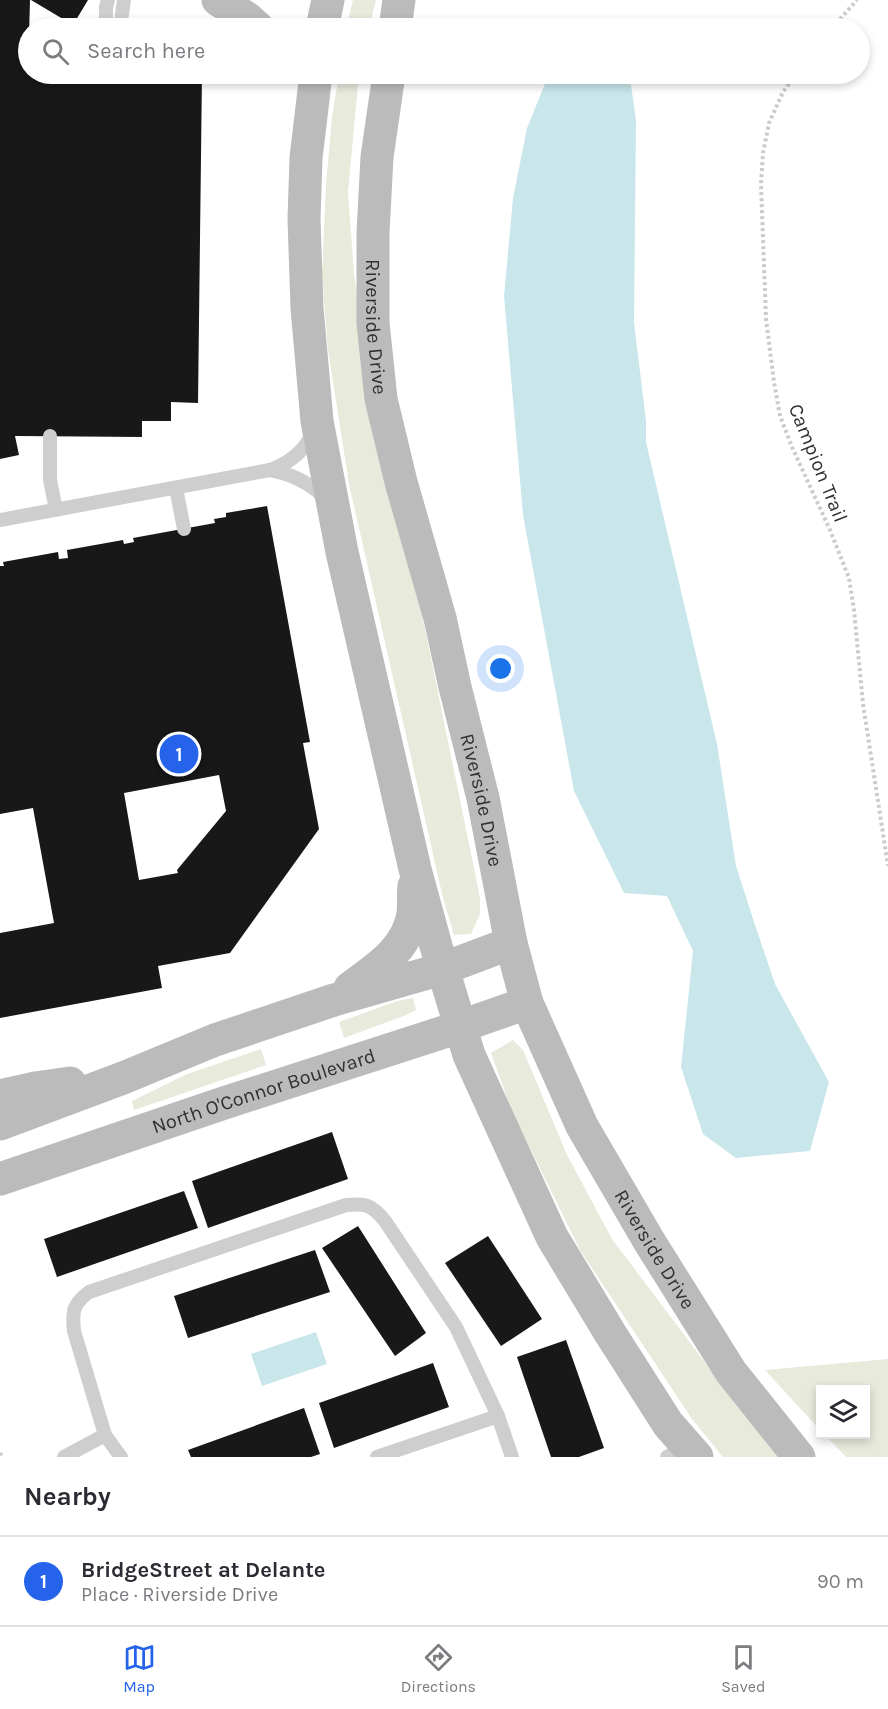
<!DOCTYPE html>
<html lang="en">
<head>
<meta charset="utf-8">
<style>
  :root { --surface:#fff; --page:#f7f7f7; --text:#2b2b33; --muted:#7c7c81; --line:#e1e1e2; --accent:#2563eb }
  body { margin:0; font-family:Karla,sans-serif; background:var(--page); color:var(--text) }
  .controls { position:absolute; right:18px; bottom:18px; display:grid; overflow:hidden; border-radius:0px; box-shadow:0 3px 9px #0003 }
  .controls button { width:54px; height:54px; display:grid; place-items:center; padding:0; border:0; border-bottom:2px solid var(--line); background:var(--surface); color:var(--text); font:30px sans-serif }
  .you { position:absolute; left:501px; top:669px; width:21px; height:21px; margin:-15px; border:4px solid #fff; border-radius:50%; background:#1a73e8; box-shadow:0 0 0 9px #1a73e833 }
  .badge { display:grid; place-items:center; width:39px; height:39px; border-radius:50%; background:var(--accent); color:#fff; font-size:20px; font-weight:700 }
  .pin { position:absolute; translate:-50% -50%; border:3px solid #fff; box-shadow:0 2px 6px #0006 }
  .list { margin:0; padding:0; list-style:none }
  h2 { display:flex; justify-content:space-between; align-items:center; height:78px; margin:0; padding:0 24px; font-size:26px }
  h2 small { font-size:20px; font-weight:400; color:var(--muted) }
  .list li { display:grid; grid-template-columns:39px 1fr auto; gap:18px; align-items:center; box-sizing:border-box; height:90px; padding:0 24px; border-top:2px solid var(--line) }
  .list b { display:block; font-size:22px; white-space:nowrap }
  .list p { margin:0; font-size:20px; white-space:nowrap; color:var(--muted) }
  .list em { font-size:20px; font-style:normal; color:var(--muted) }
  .icon { flex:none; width:33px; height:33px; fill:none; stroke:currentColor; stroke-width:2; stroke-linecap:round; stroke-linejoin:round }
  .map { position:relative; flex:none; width:888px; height:1457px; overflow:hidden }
  .search { position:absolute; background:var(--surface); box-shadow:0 3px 9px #0003; left:18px; right:18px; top:18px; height:66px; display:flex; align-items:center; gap:15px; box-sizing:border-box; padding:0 21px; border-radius:33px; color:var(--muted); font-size:22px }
  .sheet { height:168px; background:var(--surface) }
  nav { display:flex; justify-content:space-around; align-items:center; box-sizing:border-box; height:84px; border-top:2px solid var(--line); background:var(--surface); font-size:16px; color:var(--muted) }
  nav a { display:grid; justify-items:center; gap:3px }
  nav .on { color:var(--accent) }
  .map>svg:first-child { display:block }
  .green { fill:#e8eadc }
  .water { fill:#c9e7eb }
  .building { fill:#181818; fill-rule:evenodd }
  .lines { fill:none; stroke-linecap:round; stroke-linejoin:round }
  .path { stroke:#cbcbcb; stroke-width:4; stroke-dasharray:3 3; stroke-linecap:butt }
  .lane { stroke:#cecece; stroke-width:14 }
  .secondary { stroke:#bbb; stroke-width:33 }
  .labels { text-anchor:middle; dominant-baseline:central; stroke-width:6; stroke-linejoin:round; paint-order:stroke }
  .street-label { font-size:20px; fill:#313131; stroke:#fff }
</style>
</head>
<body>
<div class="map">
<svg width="888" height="1457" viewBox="0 0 888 1457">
  <rect width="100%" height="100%" fill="#fff"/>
  <!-- green -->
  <g class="green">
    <path d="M353,0h23l-7,28h-23z"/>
    <path d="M339,74h20l-11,118 6,81 15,109 49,213 58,283 4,21v15l-9,20 -17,1 -11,-37 -94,-414 -21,-134 -6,-74 4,-91 6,-68z"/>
    <path d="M413,998l3,12 -10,5 -62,23 -5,-16 58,-21z"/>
    <path d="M513,1040l10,10 44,105 45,84 122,162 47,56h-58l-31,-38 -112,-169 -69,-141 -20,-56z"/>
    <path d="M261,1049l5,16 -132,45 -2,-9 55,-27z"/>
    <path d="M888,1359v98h-42l-21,-22 41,-1v-44h-46v40l-55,-60z"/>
  </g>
  <!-- water -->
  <g class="water">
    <path d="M549,74h76l6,11 5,35 -2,202 12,99v21l71,302 19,122 18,56 21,62 54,98 -19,69 -74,7 -33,-24 -22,-67 12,-116 -26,-55 -43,-3 -50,-102 -51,-276 -19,-219 9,-98 14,-70z"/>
    <path d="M316,1332l11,32 -65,22 -11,-32z"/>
  </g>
  <!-- building -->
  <g class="building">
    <path d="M0,0h30l-2,74h174l-4,329 -27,-1v19h-29v16l-125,-1h-2l4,19 -19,4z"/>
    <path d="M31,0h57l-15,25z"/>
    <path d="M267,506l43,236 -7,1 16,86 -89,124 -72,13 4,22 -162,30v-85l54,-10 -21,-115 -33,6v-248h4l-1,-4 55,-10 1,7 9,-1 -1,-8 56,-10 1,4 10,-2 -1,-4 82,-15 -1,-4 12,-2v-4zM219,775l7,36 -49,59 1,3 -39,7 -15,-87z"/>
    <path d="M332,1132l16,47 -140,49 -16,-47z"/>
    <path d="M184,1191l14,37 -141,49 -13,-38z"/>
    <path d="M358,1226l68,107 -31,23 -73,-108z"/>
    <path d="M488,1236l54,83 -41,27 -56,-83z"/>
    <path d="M315,1250l15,42 -142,46 -14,-42z"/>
    <path d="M566,1340l38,108 -25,9h-28l-34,-100z"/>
    <path d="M433,1363l16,44 -115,41 -15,-45z"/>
    <path d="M304,1408l16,46 -9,3h-120l-3,-7z"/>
  </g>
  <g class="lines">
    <!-- path -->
    <g class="path">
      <path d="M832,28l25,-28"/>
      <path d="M796,74l-13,18 -14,31 -6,30 -2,31 5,135 8,63 6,34 12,31 38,83 19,48 5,32 9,94 25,162"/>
      <path d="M0,1453l2,4"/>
    </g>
    <!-- lane -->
    <g class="lane">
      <path d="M106,28v-21l2,-7"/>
      <path d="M120,28l4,-28"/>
      <path d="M50,436v44l6,30"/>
      <path d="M270,470c22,4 39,12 55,28"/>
      <path d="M176,488l8,41"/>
      <path d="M0,520l270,-50c19,-7 35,-19 43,-38"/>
      <path d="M105,1435l16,22"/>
      <path d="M64,1457l41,-22 -31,-104c-2,-20 -1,-27 15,-39l257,-87c20,-2 26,0 39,16l71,106 42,89 14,41"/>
      <path d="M377,1457l121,-41"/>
      <path d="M667,1457l20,-11"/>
    </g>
    <!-- secondary -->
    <g class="secondary">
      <path d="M218,0l29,18 11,10"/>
      <path d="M322,28l6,-28"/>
      <path d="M395,28l4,-28"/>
      <path d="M316,74l-10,84 -2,61 3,89 10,113 25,131 73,317 21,77 33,109 83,182 58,96 58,91 29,33"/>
      <path id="s1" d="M389,74l-12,83 -4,76v90l8,76 20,83 39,136 15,69 28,111 28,145 16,60 55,123 67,115 82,131 68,85"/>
      <path d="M350,988c27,-20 57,-38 63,-74 1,-9 0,-19 1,-28"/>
      <path d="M0,1096l35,-8 35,-5"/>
      <path d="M0,1124l123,-46 92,-38 119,-40 108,-31 69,-26"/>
      <path id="s2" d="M0,1179l224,-76 223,-72 80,-28"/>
    </g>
  </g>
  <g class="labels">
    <!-- street labels -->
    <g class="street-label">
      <text stroke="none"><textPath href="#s1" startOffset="254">Riverside Drive</textPath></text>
      <text transform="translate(818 463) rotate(68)">Campion Trail</text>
      <text stroke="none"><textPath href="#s1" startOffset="740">Riverside Drive</textPath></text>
      <text stroke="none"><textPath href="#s2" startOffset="278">North O'Connor Boulevard</textPath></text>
      <text stroke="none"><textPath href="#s1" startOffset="1226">Riverside Drive</textPath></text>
    </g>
  </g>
</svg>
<div class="controls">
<button><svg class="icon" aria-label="layers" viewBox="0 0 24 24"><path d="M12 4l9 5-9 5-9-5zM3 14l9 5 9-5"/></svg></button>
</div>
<div class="you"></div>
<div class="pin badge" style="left:179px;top:754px">1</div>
<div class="search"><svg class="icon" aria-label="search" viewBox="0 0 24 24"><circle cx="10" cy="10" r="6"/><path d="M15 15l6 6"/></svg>Search here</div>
</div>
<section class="sheet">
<h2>Nearby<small></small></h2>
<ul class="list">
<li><span class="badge">1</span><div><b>BridgeStreet at Delante</b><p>Place · Riverside Drive</p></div><em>90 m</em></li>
</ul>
</section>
<nav>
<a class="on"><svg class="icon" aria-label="map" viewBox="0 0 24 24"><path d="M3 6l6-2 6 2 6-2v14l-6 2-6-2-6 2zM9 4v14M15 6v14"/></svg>Map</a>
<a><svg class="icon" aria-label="directions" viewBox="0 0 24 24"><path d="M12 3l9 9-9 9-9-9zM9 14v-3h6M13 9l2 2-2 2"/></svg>Directions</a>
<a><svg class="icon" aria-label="saved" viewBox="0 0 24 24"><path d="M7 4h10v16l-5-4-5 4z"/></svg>Saved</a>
</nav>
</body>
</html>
